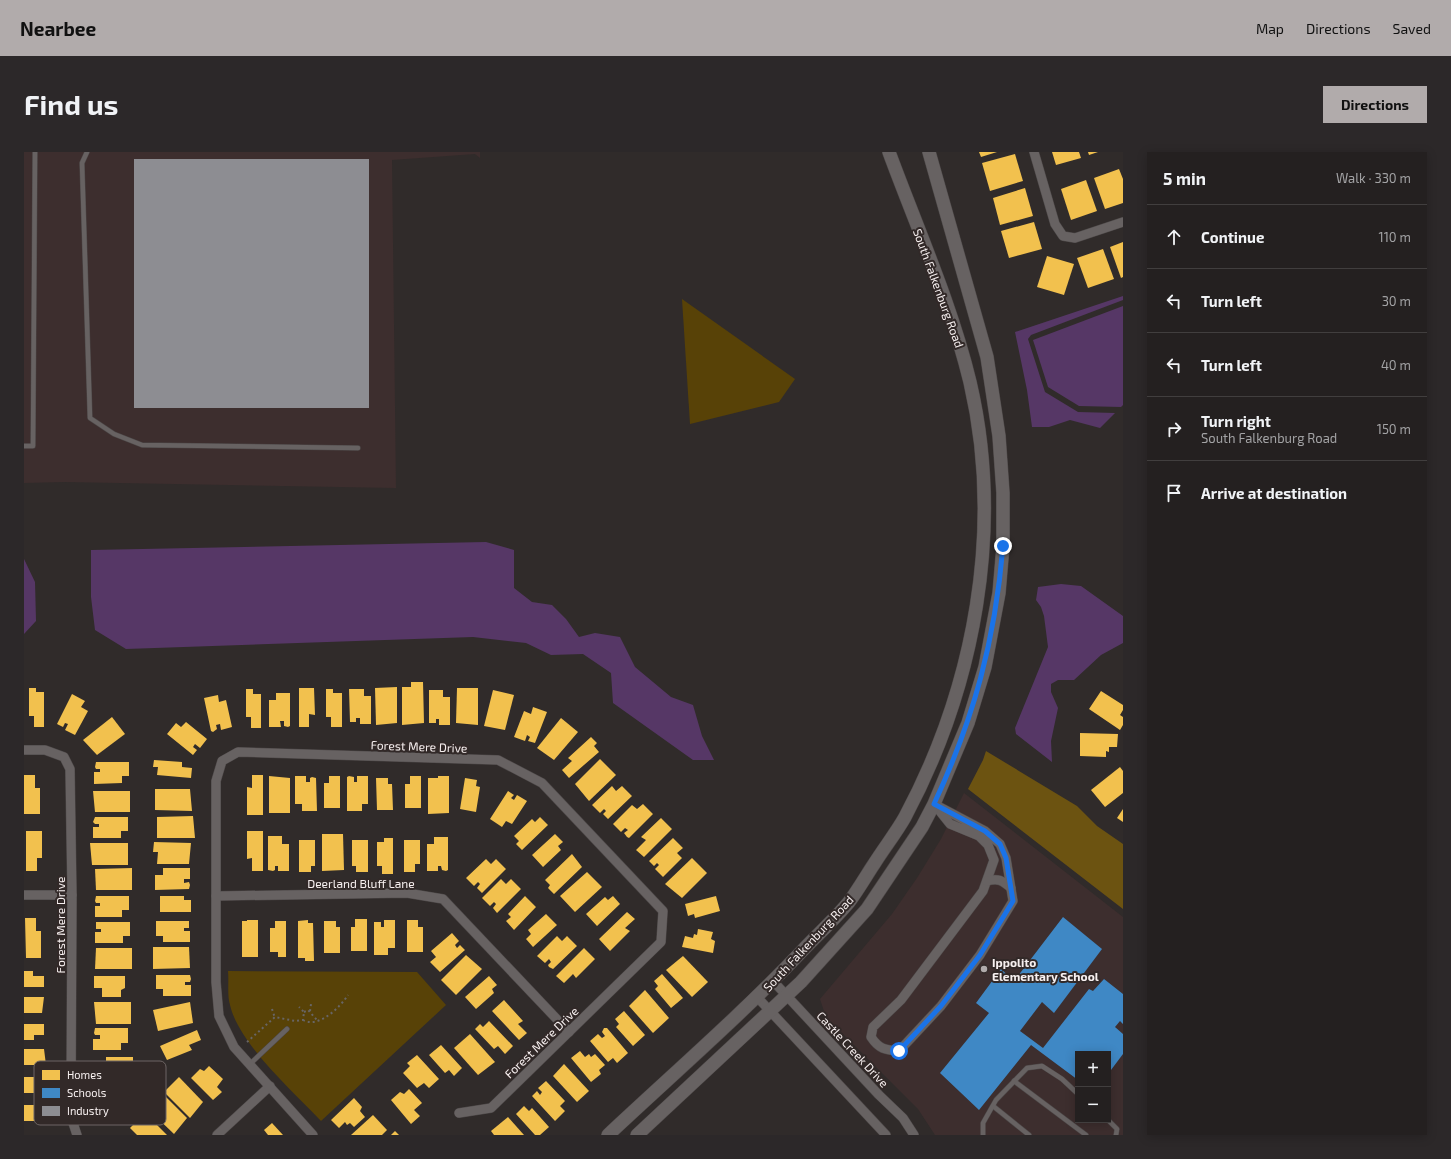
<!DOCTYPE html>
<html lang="en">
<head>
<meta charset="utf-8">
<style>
  :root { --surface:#242020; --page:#2c2829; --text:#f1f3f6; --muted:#a3a3a5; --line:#413e3e; --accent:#b1abab }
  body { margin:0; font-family:"Exo 2",sans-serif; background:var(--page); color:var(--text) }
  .controls { position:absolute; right:12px; bottom:12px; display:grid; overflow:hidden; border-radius:0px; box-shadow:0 2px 10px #0003 }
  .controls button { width:36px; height:36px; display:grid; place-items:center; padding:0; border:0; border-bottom:1px solid var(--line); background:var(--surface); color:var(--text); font:20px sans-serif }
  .stop { position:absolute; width:12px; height:12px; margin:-9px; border:3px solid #1a73e8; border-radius:50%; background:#fff }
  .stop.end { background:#1a73e8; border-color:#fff; box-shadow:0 1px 4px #0008 }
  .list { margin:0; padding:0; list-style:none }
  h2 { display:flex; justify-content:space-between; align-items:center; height:52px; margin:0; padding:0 16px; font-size:17px }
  h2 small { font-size:13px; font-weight:400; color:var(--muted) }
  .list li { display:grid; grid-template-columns:26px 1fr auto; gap:12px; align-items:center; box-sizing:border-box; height:64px; padding:0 16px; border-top:1px solid var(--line) }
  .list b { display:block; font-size:15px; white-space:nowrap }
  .list p { margin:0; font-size:13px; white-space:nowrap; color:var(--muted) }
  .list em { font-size:13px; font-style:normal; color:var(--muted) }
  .icon { flex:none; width:22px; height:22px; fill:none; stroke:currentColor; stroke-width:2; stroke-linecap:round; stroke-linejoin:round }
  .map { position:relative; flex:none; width:1099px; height:983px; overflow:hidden; border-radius:0px }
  header { display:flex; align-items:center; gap:24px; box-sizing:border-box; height:56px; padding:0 20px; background:var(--accent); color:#111 }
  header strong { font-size:19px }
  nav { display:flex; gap:22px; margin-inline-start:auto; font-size:14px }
  .intro { display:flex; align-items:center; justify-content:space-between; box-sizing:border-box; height:96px; padding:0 24px }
  h1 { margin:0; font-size:28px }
  .button { padding:10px 18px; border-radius:0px; background:var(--accent); color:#111; font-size:14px; font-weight:700 }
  main { display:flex; gap:24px; padding:0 24px }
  aside { flex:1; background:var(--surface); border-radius:0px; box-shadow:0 2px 10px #0003 }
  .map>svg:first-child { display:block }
  .built { fill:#3d2e2e; fill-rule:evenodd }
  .green { fill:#584207 }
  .forest { fill:#6c5311 }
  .water { fill:#563766 }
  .homes { fill:#f2c14e }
  .schools { fill:#3f88c5 }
  .industry { fill:#8d8d92 }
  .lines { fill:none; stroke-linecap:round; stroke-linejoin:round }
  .lane-casing { stroke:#4d4848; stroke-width:5.5 }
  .street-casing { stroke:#4d4848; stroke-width:10 }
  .secondary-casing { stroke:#4d4848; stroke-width:14 }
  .path { stroke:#686565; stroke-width:2; stroke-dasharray:2 3; stroke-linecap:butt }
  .lane { stroke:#676262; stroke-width:4.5 }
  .street { stroke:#676262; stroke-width:9 }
  .secondary { stroke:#676262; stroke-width:13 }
  .route { stroke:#1a73e8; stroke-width:5 }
  .poi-dot { fill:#b1abab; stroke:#322928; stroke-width:1.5 }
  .labels { text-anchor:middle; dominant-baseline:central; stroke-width:4; stroke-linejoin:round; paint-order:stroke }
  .street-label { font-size:12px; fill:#f7f0f0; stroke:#322928 }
  .poi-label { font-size:12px; font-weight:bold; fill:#f7f0f0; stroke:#322928; text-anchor:start }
  .key { fill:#322928; stroke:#6d6564; stroke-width:1 }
  .key-label { font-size:11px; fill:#f7f0f0 }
</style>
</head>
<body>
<header>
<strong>Nearbee</strong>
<nav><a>Map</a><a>Directions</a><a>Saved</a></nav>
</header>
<div class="intro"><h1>Find us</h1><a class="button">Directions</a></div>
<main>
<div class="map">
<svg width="1099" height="983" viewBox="0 0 1099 983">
  <rect width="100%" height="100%" fill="#302b2a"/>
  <!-- built -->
  <g class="built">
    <path d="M0,0h456v6l-5,-4 -83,6 4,328 -332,-6 -40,1z"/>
    <path d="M940,641l159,124v218h-188l-17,-26 -92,-92 -6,-18 72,-85 25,-36 24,-39zM1054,902h30v66h-30z"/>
  </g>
  <!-- green -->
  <g class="green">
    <path d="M658,147l113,80 -16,23 -89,22z"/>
    <path d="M204,819l189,1 29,33 -125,116c-28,-30 -82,-77 -91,-116 -3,-10 -1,-23 -2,-34z"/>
  </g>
  <!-- forest -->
  <path class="forest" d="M962,599l91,55 20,20 26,18v65l-155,-120 15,-29z"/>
  <!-- water -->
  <g class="water">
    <path d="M1099,144v4l-92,35 -3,4 17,53 33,20 37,1 -15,15 -30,-8 -21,7h-17l-5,-37 -12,-58z"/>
    <path d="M1099,154v99l-2,2 -42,-1 -31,-19 -15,-47z"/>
    <path d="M462,390l28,8v38l18,14 20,3 14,14 13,18 16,-4 25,4 15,30 36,30 22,8 9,31 12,24h-21l-80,-57 -2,-30 -28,-19 -32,1 -25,-12 -53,-6 -347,12 -31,-19 -4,-33v-47z"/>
    <path d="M0,407l11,23 1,39 -12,13z"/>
    <path d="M1037,432l20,2 42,30v27l-22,12 -27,25h-16l-7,4v8l7,16 -7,33 1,21 -36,-28 -1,-6 33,-81 -4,-31 -3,-9 -5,-7 2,-13z"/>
  </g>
  <!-- homes -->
  <g class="homes">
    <path d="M955,0h18l-16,5z"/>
    <path d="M1028,0h27l2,6 -25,7z"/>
    <path d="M1064,0h10l-9,3z"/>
    <path d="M991,2l8,27 -33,10 -8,-28z"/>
    <path d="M1095,17l4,10v24l-18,6 -11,-31z"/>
    <path d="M1062,28l11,31 -26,9 -10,-31z"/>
    <path d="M1001,36l8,28 -33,9 -7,-27z"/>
    <path d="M1010,70l8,27 -33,9 -8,-27z"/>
    <path d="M1099,90v35l-2,1 -11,-31z"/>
    <path d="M1079,97l11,30 -26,9 -11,-30z"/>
    <path d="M1023,104l27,8 -10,31 -27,-8z"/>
    <path d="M387,530h12l1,41 -22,2v-38h9z"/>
    <path d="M373,535v36l-21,2 -1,-37z"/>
    <path d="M5,536h7v4h8v35h-10v-11h-5z"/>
    <path d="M275,536h15l1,27 -6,-1v13h-10z"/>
    <path d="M433,536h21v37l-22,-2z"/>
    <path d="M222,537h7v5h8v34h-10v-11h-5z"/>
    <path d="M302,537h7v4h9v34h-11v-10h-5z"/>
    <path d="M325,537h15v7h7v28h-11v-6h-4v4h-6z"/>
    <path d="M405,538h14v7h7v28h-11v-6h-3v4h-7z"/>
    <path d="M469,538l21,5 -9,35 -21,-4z"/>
    <path d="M1077,539l22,14v5l-3,5 3,2v8l-3,5 -31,-21z"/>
    <path d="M252,541h14v33l-2,1 -4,-1v-5h-4l1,6h-12v-27h7z"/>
    <path d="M48,542l13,7 -4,6 7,4 -13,24 -10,-5 3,-6 -3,-1 -2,4 -6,-3z"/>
    <path d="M194,543l1,7 7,-2 6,27 -11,3 -1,-6 -4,1 1,4 -4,3 -2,-1 -7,-33z"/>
    <path d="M509,555l14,5 -12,31 -7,-2 2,-4 -3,-2 -2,6 -11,-4 10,-26 7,3z"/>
    <path d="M88,565l13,17 -28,21 -14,-15z"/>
    <path d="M537,566l17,14 -24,28 -17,-12z"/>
    <path d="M162,570l21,17 -7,9 -5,-4 -2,3 4,3 -4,5 -26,-21 9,-11 5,4z"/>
    <path d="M1056,581l38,1 -1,13h-8v5l-3,-1v6l-26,-1z"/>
    <path d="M567,585l6,6 -3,3 5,6 -30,26 -7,-8 10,-9 -4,-3z"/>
    <path d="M576,607l16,16 -27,26 -14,-17z"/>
    <path d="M130,608l28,2v5l10,1 -1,10 -34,-3 1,-8h-5z"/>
    <path d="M72,610h33v14h-7v7l-28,1v-12h6v-3h-4l-1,-2z"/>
    <path d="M1096,615l3,4v22l-18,14 -14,-17z"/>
    <path d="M0,623h11v13h5v26h-16z"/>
    <path d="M228,623h11v40h-16v-28l5,1z"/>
    <path d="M245,624l21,2v35h-21z"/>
    <path d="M271,624h11v6h4v-4l2,-1 4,1 1,33h-15v-7h-7z"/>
    <path d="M305,624h11v32h-16v-25h5z"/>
    <path d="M325,624l5,1v5h3v-6h11v28h-6v7h-15v-34z"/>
    <path d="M386,624h11v32h-16v-24h5z"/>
    <path d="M414,624h11v37l-21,1v-36h10z"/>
    <path d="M352,626h12v6h4l1,26h-16z"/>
    <path d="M441,626l12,2 -1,6 4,1 -4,25 -16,-3z"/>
    <path d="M588,634l4,5 6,-5 10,10 -24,23 -5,-5 3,-3 -2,-2 -4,4 -8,-8z"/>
    <path d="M131,637h35l2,22 -37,-1z"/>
    <path d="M69,639h37v21h-35z"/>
    <path d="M484,639l6,4 -3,3 3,2 3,-5 10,6 -15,23 -6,-3 -4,6 -12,-8z"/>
    <path d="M619,652l10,10 -24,24 -2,-1 -3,-4 4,-3 -3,-2 -4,4 -8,-8 19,-19 5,4z"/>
    <path d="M1099,657v13l-6,-4z"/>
    <path d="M169,664l2,22h-38v-21z"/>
    <path d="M71,665h33v14h-7v7h-28v-11h6v-3h-4l-2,-2z"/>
    <path d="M516,665l8,8 -26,25 -6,-6 3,-3 -5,-5 18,-17 3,3z"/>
    <path d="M637,666l11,11 -28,28 -8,-7 10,-10 -5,-3z"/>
    <path d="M2,679h16v27h-5v13h-11z"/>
    <path d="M223,679h16v40h-11v-13l-5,1z"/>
    <path d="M298,682h21l1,36 -22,1z"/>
    <path d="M531,682l8,8 -5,4 3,4 -18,17 -11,-12z"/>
    <path d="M244,684h14v8h7v27h-11v-5h-3v4l-2,1 -5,-1z"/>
    <path d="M410,685h14v33l-2,1 -4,-1 -1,-4h-3v5h-11v-27h7z"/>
    <path d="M360,686h9v36h-11v-8h-5v-24h7z"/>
    <path d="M649,686l10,10 -6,5 5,5 -19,19 -8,-8 4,-4 -2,-2 -3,3 -5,-5z"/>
    <path d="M275,688h16v26h-4v6h-12z"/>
    <path d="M328,688h16v32h-12v-6h-4z"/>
    <path d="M380,688h16v24h-5v8h-11z"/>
    <path d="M130,690l37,1 -2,21h-32l1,-12h-5z"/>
    <path d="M66,691h38v22h-36z"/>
    <path d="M548,702l10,13 -28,27 -6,-6 2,-3 -5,-5z"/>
    <path d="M668,706l15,15 -25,25 -17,-14z"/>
    <path d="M462,707l5,5 5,-5 10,10 -24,24 -5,-5 3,-4 -2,-2 -4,4 -8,-8z"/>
    <path d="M108,716v22h-36l-1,-21z"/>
    <path d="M139,716h27v11h-6v4l5,-1 1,3 -1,4 -34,1v-15h8z"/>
    <path d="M563,720l15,15 -27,25 -15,-16z"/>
    <path d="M477,727l5,5 5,-5 10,10 -24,24 -4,-5 3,-4 -2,-2 -4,4 -8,-8z"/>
    <path d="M72,744h33v14h-7v7h-27v-11h5v-3h-4l-1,-2z"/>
    <path d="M136,744h24v4h7v12h-31z"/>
    <path d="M501,744l11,11 -22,23 -8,-9 5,-4 -3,-3z"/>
    <path d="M589,744l7,8 -23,22 -11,-12 19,-17 3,3z"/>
    <path d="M692,744l4,15 -25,7 -1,-4 -6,2 -3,-12z"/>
    <path d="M603,760l8,7 -10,9 5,3 -20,20 -11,-12z"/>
    <path d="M522,762l11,11 -24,22 -7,-8 5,-5 -3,-4z"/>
    <path d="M1,766h11v13h5v27h-15z"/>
    <path d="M331,767h12v32h-16v-24h4z"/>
    <path d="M223,768h11v37h-16v-36h5z"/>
    <path d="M284,768v3h5l1,38h-9v-3h-7v-37z"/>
    <path d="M360,768h11v28h-7v7h-14v-33h7v5h3z"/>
    <path d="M383,768h11v7h5v25h-16z"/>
    <path d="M132,769h33v7h-5v3h6v11h-27v-6h-7z"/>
    <path d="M251,769h11v36h-8v-5h-8v-24h5z"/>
    <path d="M300,769h12v6h4v26h-16z"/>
    <path d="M72,770h34v14h-7v7h-28v-11h6v-3h-5z"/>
    <path d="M674,777l15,3 -2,7 4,2 -2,12 -31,-6 3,-11 8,2 1,-4 3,1z"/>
    <path d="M428,781l7,8 -4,4 2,3 3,-3 5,5 -25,22 -10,-10 6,-5 -5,-6z"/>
    <path d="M533,784l5,5 5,-5 10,10 -24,23 -4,-2 -1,-2 3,-3 -2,-3 -4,4 -8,-7z"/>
    <path d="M129,795h36l1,21 -37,1z"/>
    <path d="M72,796h36v21h-37z"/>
    <path d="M560,796l11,11 -19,19 -3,-4 -9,9 -8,-7z"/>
    <path d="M442,803l16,14 -26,26 -15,-15z"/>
    <path d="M659,804l25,26 -16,15 -26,-27z"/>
    <path d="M0,819h9v5h11v11h-20z"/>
    <path d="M638,822l21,24 -12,10 -16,-19 3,-3 -4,-5z"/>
    <path d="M132,823h34l1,4 -1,3h-5v3h6v11h-28v-7h-7z"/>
    <path d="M70,824h31v12l-4,2v7h-19v-9h-8z"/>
    <path d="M465,824l8,9 -5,4 2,4 -18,16 -11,-12z"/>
    <path d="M621,838l24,28 -16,15 -24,-27z"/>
    <path d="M0,845h20l-2,16h-18z"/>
    <path d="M480,848l19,21 -5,3 9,9 -8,7 -27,-29z"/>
    <path d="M70,850h37v22h-35z"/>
    <path d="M166,850l3,21 -35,8 -5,-21z"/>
    <path d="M600,859l21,24 -12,11 -17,-19 3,-3 -4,-5z"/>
    <path d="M465,869l24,25 -8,8 -7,-8 -4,3 -19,-20 5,-5 3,3z"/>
    <path d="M0,872h20v11h-10v5h-10z"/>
    <path d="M71,876h33v15h-7v7h-28v-11h7v-4h-5l-1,-2z"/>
    <path d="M580,876h3l21,25 -11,10 -4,-5 -5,4 -18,-21 8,-7 4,4 3,-2 -3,-4z"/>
    <path d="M173,878l4,10 -12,5 3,5 -25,10 -7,-14z"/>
    <path d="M446,882l25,28 -17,13 -24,-27z"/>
    <path d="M417,893l21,23 -8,8 -5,-6 -4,3 -16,-18z"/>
    <path d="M0,897h20l2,16h-22z"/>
    <path d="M556,899l5,6 4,-3 2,3 4,-3 10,11 -6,5 2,4 -10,8 -20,-24z"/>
    <path d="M393,903l22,24 -10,9 -5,-5 -7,5 -14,-15 7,-7 -3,-3z"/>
    <path d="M82,905h27v15l-40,1v-11h13z"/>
    <path d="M540,912l25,27 -12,11 -24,-26z"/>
    <path d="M185,914l14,13 -6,8 5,5 -9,8 -22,-22 9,-9 4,2z"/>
    <path d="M0,925h10v5h7v11h-17z"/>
    <path d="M155,925l24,25 -13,16 -26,-26z"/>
    <path d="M522,929l19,20 -5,5 5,5 -10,10 -23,-25 5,-5 3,4 2,-3 -4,-4z"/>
    <path d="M385,937l13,14 -8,7 6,6 -9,8 -20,-24 9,-8 4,2z"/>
    <path d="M138,941l25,25 -13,16 -27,-26z"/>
    <path d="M330,946l8,9 -2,4 5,6 -11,10 -4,-4 -3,2 -2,-3 -6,6 -8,-8z"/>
    <path d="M0,953h18v12h-6v4h-12z"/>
    <path d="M500,954l5,5 3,-3 17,19 -9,8h-5l-19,-21z"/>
    <path d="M121,961l22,22h-30l-7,-7z"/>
    <path d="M349,963l14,15 -5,5h-31z"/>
    <path d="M484,965l16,18h-30l-3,-4z"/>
    <path d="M248,971l11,12h-15l-4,-5z"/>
    <path d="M371,979l4,4h-8z"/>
  </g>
  <!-- schools -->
  <path class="schools" d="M1039,765l39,32 -48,64 -12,-11 -22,29 23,17 46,-59 4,2 11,-12 19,15v30l-3,-3 -5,6 8,7v20l-15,20v-20h-30v26l-47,-35 -52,65 -39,-37 49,-60 -13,-10 25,-34 13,12z"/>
  <!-- industry -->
  <rect class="industry" x="110" y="7" width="235" height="249"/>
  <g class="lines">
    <!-- lane casing -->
    <g class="lane-casing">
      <g id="lane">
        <path d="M63,0l-5,11 8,255 24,16 28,11 216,3"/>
        <path d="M0,294h9l2,-294"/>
        <path d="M226,912l37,-35"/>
        <path d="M990,929l72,54"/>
        <path d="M969,954l36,29"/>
        <path d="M1084,968l9,9 -1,6"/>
        <path d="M959,983v-12l13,-23 31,-32 15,-2 20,13 16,15"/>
      </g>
    </g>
    <!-- street casing -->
    <g class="street-casing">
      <g id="street">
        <path d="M1010,0l21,72 8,12 12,2 48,-16"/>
        <path d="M0,598h21l19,7 6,12 2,126 -1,206 2,22 4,12"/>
        <path d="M910,652l51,27 15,13 6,14 7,43 -33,54 -39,51 -42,45c-14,-1 -20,-2 -28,-14l2,-10 28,-27 82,-109 11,-31 -6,-15 -9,-9 -29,-12z"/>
        <path d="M963,729c11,-3 15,-1 24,7"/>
        <path d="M0,743h48"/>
        <path d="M192,744l191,-3 36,6 126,133"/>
        <path d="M749,829l106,114 24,23 11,17"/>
        <path d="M733,845l129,138"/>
        <path d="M193,983l53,-49"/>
        <path d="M289,983l-79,-88 -15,-31 -3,-34v-201l6,-20 16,-9 260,8 44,23 121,128 -2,31 -170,166 -32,5"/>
      </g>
    </g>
    <!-- secondary casing -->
    <g class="secondary-casing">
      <g id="secondary">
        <path d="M584,983c65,-61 132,-119 194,-184 15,-16 33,-32 47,-49 9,-12 17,-26 25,-38 10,-16 22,-31 31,-47 70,-131 99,-289 65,-435 -19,-79 -53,-154 -81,-230"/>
        <path d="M613,983l164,-153 66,-73 55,-82 12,-23 34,-81 17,-56 14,-74 4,-47v-53l-4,-57 -12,-79 -58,-205"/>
      </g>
    </g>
    <!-- path -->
    <g class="path">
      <path d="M248,857l3,9"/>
      <path d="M286,859l1,-7"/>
      <path d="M280,860l4,-2 9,10"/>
      <path d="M279,868c16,9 38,-14 45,-25"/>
      <path d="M223,890l28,-25 20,4 8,-1 1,-8 -5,-5"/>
    </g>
    <!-- lane -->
    <use href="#lane" class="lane"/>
    <!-- street -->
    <use href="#street" class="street"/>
    <!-- secondary -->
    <use href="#secondary" class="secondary"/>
  </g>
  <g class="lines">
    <!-- route -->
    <path class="route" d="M875,899l42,-45 39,-51 33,-54 -7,-43 -6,-14 -15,-13 -51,-27c40,-86 61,-163 69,-258"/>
  </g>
  <!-- markers -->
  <circle class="poi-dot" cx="960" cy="817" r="4"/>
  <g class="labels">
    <!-- street labels -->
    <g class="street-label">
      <text transform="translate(915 136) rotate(70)">South Falkenburg Road</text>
      <text transform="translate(395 594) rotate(2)">Forest Mere Drive</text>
      <text x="337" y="731">Deerland Bluff Lane</text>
      <text transform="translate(36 773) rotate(-90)">Forest Mere Drive</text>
      <text transform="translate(784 791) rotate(-47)">South Falkenburg Road</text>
      <text transform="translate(517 890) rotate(-44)">Forest Mere Drive</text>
      <text transform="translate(829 897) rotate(47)">Castle Creek Drive</text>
    </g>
    <!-- poi labels -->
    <g class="poi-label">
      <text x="968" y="810">Ippolito<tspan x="968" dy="14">Elementary School</tspan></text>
    </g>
  </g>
  <!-- legend -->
  <rect x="10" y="909" width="132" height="64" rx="6" class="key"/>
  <rect x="18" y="918" width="18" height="10" fill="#f2c14e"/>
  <rect x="18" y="936" width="18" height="10" fill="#3f88c5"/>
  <rect x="18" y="954" width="18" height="10" fill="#8d8d92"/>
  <g class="key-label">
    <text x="43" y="927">Homes</text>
    <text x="43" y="945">Schools</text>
    <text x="43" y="963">Industry</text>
  </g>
</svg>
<div class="controls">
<button>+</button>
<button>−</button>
</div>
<div class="stop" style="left:875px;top:899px"></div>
<div class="stop end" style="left:979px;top:394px"></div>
</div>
<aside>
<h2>5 min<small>Walk · 330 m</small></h2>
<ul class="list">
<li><svg class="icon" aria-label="ahead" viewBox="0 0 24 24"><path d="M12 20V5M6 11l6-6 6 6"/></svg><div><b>Continue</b></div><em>110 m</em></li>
<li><svg class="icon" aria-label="left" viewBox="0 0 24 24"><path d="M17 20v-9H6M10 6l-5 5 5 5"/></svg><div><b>Turn left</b></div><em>30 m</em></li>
<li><svg class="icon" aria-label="left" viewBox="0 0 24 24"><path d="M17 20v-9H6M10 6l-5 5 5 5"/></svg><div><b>Turn left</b></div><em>40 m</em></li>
<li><svg class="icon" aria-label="right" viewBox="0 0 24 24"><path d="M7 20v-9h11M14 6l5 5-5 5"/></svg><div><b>Turn right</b><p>South Falkenburg Road</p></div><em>150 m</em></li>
<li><svg class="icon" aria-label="arrive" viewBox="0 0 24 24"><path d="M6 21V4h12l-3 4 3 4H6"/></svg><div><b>Arrive at destination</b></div></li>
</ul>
</aside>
</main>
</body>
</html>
